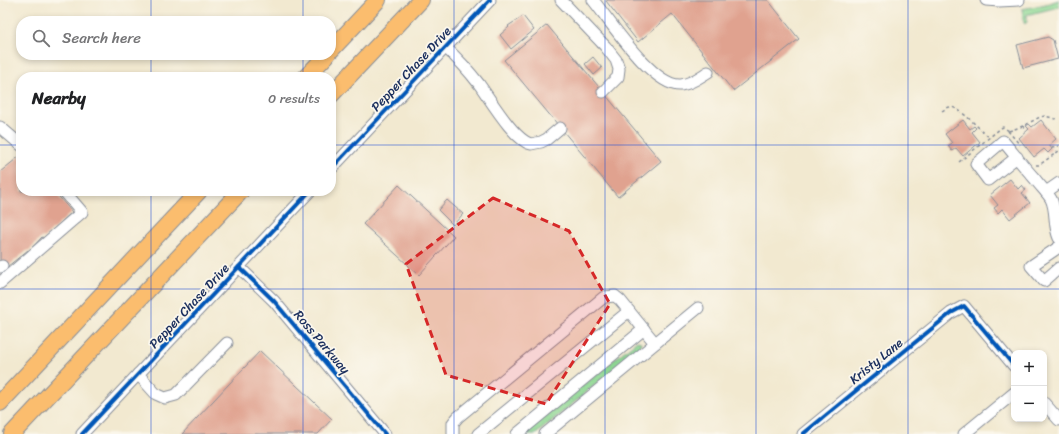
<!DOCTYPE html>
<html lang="en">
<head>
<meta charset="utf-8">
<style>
  :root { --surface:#fff; --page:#f6f6f6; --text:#202124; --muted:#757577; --line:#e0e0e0 }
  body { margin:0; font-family:Sriracha,sans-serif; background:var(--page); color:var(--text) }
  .controls { position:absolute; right:12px; bottom:12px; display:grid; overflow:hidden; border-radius:8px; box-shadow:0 2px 6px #0003 }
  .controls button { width:36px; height:36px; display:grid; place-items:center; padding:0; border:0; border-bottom:1px solid var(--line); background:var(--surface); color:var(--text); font:20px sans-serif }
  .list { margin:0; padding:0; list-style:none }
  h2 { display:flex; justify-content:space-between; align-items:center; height:52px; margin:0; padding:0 16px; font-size:17px }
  h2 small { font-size:13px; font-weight:400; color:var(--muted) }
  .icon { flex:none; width:22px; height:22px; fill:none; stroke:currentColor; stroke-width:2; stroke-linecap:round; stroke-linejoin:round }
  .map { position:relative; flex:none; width:1059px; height:434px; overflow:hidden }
  .search { position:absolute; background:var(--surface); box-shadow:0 2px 6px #0003; left:16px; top:16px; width:320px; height:44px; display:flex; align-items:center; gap:10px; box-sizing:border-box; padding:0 14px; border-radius:16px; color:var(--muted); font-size:15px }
  .panel { position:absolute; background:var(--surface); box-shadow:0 2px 6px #0003; left:16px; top:72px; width:320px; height:124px; border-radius:16px }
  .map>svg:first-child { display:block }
  .green { fill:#8ed793; stroke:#548378 }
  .building { fill:#e0a28f }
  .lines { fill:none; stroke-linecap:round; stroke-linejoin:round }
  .minor-casing { stroke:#868c97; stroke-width:13 }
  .highway-casing { stroke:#868c97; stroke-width:18 }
  .path { stroke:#868c97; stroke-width:1.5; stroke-dasharray:3 3; stroke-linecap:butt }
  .minor { stroke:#fff; stroke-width:11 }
  .highway { stroke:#fbbd6e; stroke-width:16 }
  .cycleway-casing { stroke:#fbf7ec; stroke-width:6 }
  .cycleway { stroke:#0057b8; stroke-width:4 }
  .marked { fill:#d62828; fill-opacity:0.2; stroke:#d62828; stroke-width:3; stroke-dasharray:8 5; stroke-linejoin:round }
  .grid { fill:none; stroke:#1d4ed8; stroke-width:1; stroke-opacity:0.55 }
  .labels { text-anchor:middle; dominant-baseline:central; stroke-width:3.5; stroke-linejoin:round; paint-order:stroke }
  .street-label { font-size:13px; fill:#1b2f5e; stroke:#fbf7ec }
</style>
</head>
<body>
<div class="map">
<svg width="1059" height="434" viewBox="0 0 1059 434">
  <rect width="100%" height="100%" fill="#fbf7ec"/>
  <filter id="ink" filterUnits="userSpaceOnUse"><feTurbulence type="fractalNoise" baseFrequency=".025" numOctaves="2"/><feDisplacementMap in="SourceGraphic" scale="8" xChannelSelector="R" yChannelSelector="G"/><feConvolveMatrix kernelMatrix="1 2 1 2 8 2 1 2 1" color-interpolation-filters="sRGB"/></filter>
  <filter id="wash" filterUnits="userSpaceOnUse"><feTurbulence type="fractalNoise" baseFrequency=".012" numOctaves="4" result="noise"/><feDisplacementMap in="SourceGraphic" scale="16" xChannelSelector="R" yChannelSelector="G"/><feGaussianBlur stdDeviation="0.9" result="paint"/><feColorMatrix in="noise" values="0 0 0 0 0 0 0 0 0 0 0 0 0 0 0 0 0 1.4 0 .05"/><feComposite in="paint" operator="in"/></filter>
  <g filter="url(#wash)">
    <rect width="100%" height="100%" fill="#f2e9d0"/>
    <!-- green -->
    <g class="green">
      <path d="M1059,0v7l-33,8 1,7 -2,2 -1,-1 -2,-14 24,-5z"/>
      <path d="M637,341l4,1 -1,6 -104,86h-14z"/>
    </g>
    <g id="blocks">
      <!-- building -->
      <g class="building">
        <path d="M608,0h160l31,39 -66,52 -61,-77 -34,28 -32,-41z"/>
        <path d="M523,16l11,14 -23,19 -11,-14 9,-8 -1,-1z"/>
        <path d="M547,25l114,136 -43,36 -114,-137z"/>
        <path d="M1048,37l5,3 5,19 -35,9 -6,-23z"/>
        <path d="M593,57l9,11 -8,7 -9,-11z"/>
        <path d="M963,120l7,9 4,-3 2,2 -4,4 8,10 -17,14 -7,-8 -4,3 -4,-5 4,-3 -7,-9z"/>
        <path d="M1041,120l15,19 -7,6 3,4 -4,4 -4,-4 -10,8 -15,-19 10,-9 -3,-3 3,-2 3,3z"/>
        <path d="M21,155v36h33l18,21 -28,26 -2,-1 -13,14 -1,-1 -21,17 -7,-7v-88z"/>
        <path d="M1010,179l8,10 4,-4 4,5 -4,3 8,10 -20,16 -8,-10 -4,4 -4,-5 4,-3 -8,-10z"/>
        <path d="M399,185l55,51 -35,39 -56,-51z"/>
        <path d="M447,200l16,14 -10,11 -15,-15z"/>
        <path d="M260,351l72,68 -14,15h-136z"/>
      </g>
    </g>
  </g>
  <g filter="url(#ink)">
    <use href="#blocks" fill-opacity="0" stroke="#868c97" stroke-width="1"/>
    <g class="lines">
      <!-- minor casing -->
      <g class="minor-casing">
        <g id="minor">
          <path d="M561,0l44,46 11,14 3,9 -1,8 -15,15"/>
          <path d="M593,0c17,21 60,87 88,85 10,-1 19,-8 27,-13"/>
          <path d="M986,0l13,1 20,-1"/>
          <path d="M445,47c12,11 24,24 34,37 11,15 35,56 52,60l10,-2 6,-3 13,-11"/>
          <path d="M0,127l21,18"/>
          <path d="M1017,157l-29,23 -12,-16 27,-23c11,13 21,26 32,38 5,7 12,13 16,20 6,12 2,26 8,39"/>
          <path d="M331,169l159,-169"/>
          <path d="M1046,192l13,-9"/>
          <path d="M1059,247l-28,19 13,15 15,-13"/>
          <path d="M0,267l2,-1"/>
          <path d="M239,267l35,34 111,133"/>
          <path d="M0,283l82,-71 -18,-21"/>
          <path d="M138,374l18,20 9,4 11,-3 51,-52"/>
          <path d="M1044,403l15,17"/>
          <path d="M82,434l228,-243"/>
          <path d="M453,434v-11l5,-6 146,-120 11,-1 5,4 35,43"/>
          <path d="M478,434l151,-123"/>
          <path d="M517,434l127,-105"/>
          <path d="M545,434l153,-126"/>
          <path d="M803,434l148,-121 13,-7 50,60"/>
          <path d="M964,434l50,-41"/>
        </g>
      </g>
      <!-- highway casing -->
      <g class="highway-casing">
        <g id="highway">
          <path d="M331,50l47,-50"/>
          <path d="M306,77l21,-22"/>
          <path d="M331,95l90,-95"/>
          <path d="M0,403l199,-212"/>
          <path d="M12,434l229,-243"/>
        </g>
      </g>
      <!-- path -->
      <g class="path">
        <path d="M942,111c3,-2 6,-4 9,-4 10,1 30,24 39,31"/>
        <path d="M1023,126l2,3"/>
        <path d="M1008,131l12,14"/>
        <path d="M1009,131l14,-5 17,-9 5,-1 14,4"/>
        <path d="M1052,148l7,-2"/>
        <path d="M959,162l42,-34 2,-1 6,4"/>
        <path d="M1036,165h3l20,-14"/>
      </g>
      <!-- minor -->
      <use href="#minor" class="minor"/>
      <!-- highway -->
      <use href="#highway" class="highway"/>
      <!-- cycleway casing -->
      <g class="cycleway-casing">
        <g id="cycleway">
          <path d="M331,169l159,-169"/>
          <path d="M239,267l35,34 111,133"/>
          <path d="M82,434l228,-243"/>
          <path d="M803,434l148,-121 13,-7 50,60"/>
        </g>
      </g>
      <!-- cycleway -->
      <use href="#cycleway" class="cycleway"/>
    </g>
  </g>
  <!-- marked area -->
  <path class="marked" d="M493,198l76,33 41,73 -64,100 -100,-29 -40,-111z"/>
  <!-- grid -->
  <path class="grid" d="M151,0v21M303,0v21M454,0v434M605,0v434M756,0v434M908,0v434M151,55v22M303,55v22M0,145h21M331,145h728M151,191v243M303,191v243M0,289h1059"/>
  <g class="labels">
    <!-- street labels -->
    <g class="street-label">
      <text transform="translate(411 69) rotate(-47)">Pepper Chase Drive</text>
      <text transform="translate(189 306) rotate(-47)">Pepper Chase Drive</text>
      <text transform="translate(322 342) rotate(50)">Ross Parkway</text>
      <text transform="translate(876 361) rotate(-39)">Kristy Lane</text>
    </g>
  </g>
</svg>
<div class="controls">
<button>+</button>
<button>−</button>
</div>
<div class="search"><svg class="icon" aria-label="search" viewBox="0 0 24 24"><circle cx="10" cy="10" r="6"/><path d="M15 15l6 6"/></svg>Search here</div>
<section class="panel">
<h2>Nearby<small>0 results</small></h2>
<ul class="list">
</ul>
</section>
</div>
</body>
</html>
